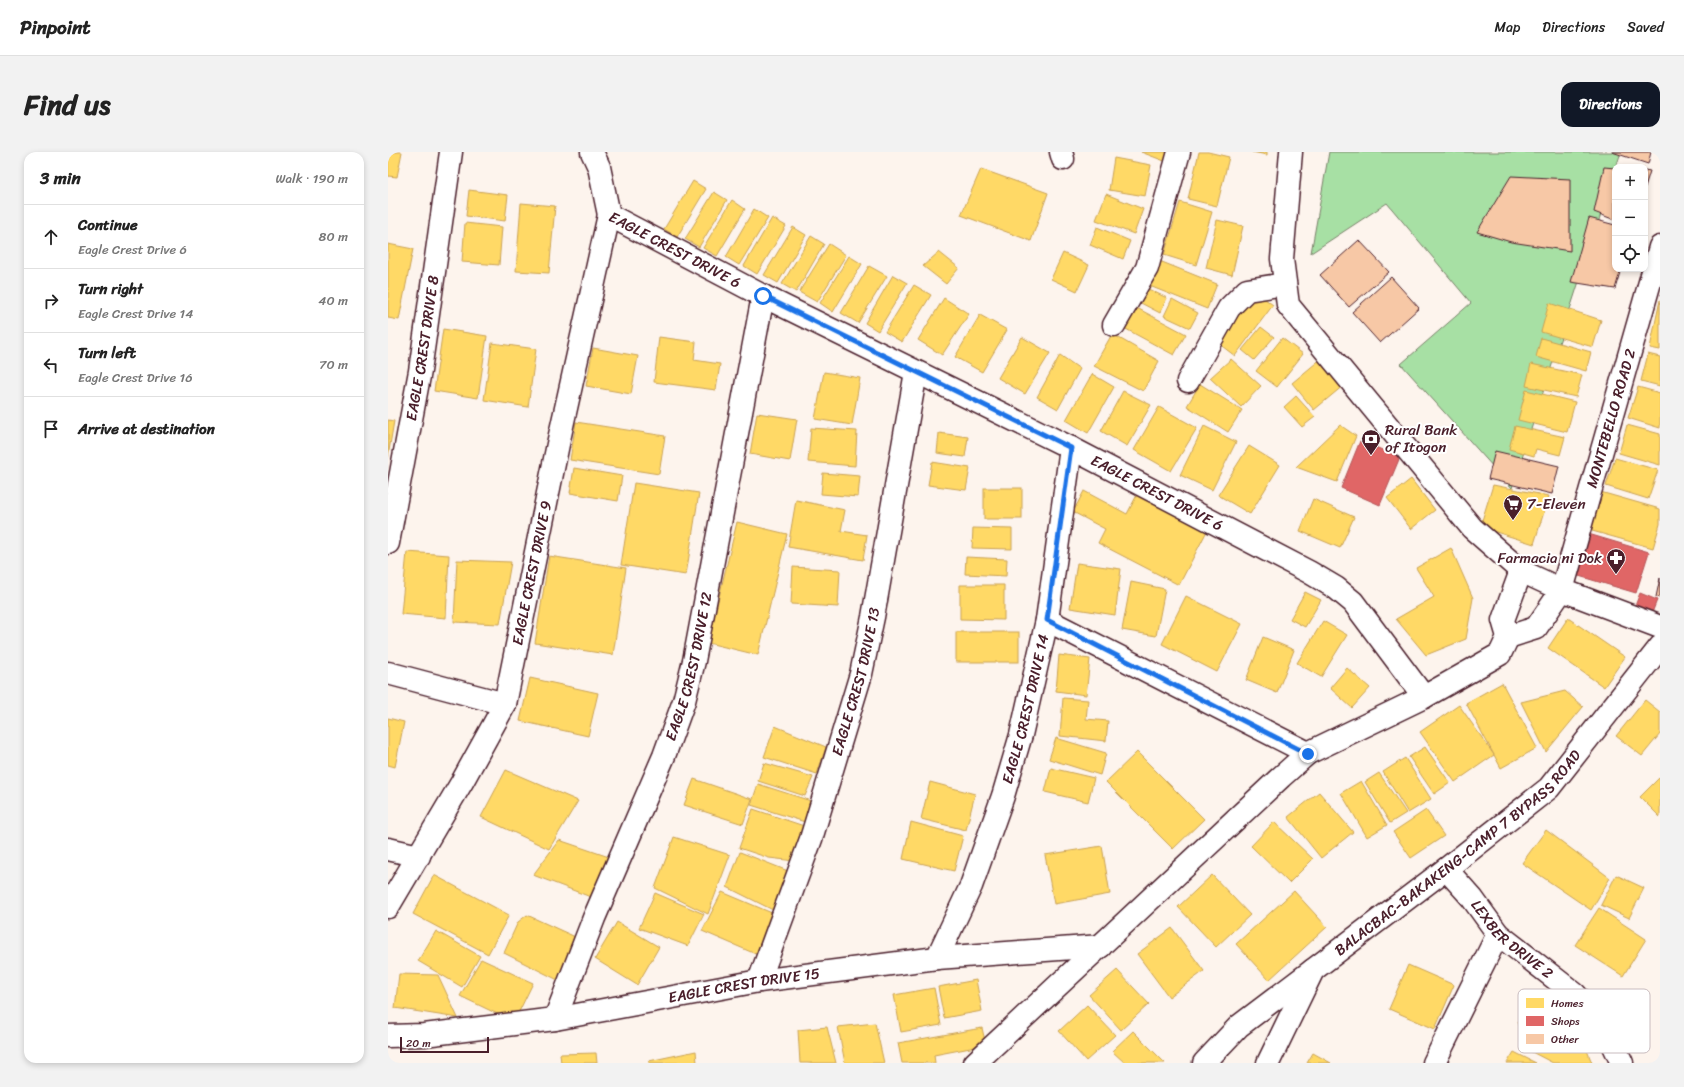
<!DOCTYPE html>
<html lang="en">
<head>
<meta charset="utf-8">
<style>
  :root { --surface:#fff; --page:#f2f2f2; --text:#222; --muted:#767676; --line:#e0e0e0; --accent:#111827 }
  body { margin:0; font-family:Sriracha,sans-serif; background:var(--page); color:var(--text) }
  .controls { position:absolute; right:12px; top:12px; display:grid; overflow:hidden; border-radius:8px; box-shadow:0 2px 6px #0003 }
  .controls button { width:36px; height:36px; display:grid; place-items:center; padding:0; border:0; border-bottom:1px solid var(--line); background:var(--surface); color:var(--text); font:20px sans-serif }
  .scale { position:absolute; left:12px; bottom:10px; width:89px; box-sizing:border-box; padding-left:4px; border:2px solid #4a1f2b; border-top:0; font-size:11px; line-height:14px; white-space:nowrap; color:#4a1f2b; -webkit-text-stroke:3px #fff; paint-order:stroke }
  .stop { position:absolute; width:12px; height:12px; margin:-9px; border:3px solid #1a73e8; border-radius:50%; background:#fff }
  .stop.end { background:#1a73e8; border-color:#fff; box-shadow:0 1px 4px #0008 }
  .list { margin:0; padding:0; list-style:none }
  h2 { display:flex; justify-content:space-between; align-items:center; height:52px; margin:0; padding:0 16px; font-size:17px }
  h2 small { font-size:13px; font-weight:400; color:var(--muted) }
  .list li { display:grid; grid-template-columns:26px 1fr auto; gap:12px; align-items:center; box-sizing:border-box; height:64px; padding:0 16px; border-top:1px solid var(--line) }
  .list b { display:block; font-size:15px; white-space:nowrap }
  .list p { margin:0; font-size:13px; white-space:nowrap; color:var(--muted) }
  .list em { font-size:13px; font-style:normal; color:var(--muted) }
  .icon { flex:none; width:22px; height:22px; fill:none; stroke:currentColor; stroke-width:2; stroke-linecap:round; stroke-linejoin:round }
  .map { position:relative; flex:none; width:1272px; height:911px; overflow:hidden; border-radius:12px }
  header { display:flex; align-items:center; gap:24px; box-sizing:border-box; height:56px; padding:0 20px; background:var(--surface); border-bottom:1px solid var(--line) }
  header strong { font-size:19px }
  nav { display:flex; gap:22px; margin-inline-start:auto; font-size:14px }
  .intro { display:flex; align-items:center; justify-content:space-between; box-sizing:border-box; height:96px; padding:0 24px }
  h1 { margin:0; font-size:28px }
  .button { padding:10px 18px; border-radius:12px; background:var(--accent); color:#fff; font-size:14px; font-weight:700 }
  main { display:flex; gap:24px; padding:0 24px }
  aside { flex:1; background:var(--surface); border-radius:12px; box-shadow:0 2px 6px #0003 }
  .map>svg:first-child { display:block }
  .green { fill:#a7e0a4; stroke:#788068 }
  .homes { fill:#ffd966; stroke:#c9a154 }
  .shops { fill:#e06666; stroke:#b35154 }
  .building { fill:#f7c8a6; stroke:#4a1f2b }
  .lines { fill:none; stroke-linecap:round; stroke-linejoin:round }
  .minor-casing { stroke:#4a1f2b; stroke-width:25 }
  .secondary-casing { stroke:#4a1f2b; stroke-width:25 }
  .minor { stroke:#fff; stroke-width:22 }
  .secondary { stroke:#fff; stroke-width:22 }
  .route { stroke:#1a73e8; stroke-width:5 }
  .labels { text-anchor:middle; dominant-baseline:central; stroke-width:4; stroke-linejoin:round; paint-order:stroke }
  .street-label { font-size:15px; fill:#4a1f2b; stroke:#fff }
  .poi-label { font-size:15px; fill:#4a1f2b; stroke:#fff; text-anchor:start }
  .key { fill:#fff; stroke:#c9bcbf; stroke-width:1 }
  .key-label { font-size:11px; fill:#4a1f2b }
</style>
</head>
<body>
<header>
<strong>Pinpoint</strong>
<nav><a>Map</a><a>Directions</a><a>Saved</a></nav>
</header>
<div class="intro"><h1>Find us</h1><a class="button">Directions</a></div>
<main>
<aside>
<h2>3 min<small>Walk · 190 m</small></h2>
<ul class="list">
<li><svg class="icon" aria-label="ahead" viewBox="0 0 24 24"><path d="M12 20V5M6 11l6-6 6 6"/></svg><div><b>Continue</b><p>Eagle Crest Drive 6</p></div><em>80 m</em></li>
<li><svg class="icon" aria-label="right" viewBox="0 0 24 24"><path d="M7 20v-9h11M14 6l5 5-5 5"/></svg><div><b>Turn right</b><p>Eagle Crest Drive 14</p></div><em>40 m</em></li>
<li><svg class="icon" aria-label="left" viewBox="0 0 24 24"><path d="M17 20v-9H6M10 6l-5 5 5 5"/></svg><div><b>Turn left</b><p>Eagle Crest Drive 16</p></div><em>70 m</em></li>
<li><svg class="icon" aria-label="arrive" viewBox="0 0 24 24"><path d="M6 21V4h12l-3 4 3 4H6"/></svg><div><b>Arrive at destination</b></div></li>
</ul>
</aside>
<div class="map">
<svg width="1272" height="911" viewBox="0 0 1272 911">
  <rect width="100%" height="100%" fill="#fdf4ed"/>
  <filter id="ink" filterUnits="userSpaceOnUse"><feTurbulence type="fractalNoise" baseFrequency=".025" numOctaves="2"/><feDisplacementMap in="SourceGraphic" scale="8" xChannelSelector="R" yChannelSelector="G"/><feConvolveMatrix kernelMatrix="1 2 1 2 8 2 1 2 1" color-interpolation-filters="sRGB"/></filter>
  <g filter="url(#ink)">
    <!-- green -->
    <path class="green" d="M941,0h292l-109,336 -111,-124 70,-61 -84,-100 -76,50z"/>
    <!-- homes -->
    <g class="homes">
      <path d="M0,0h14l-5,25 -9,-1z"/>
      <path d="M753,0h30l-4,10z"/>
      <path d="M811,0h9l21,5 -12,49 -29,-7z"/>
      <path d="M864,0h15v3z"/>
      <path d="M726,6l37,7 -6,31 -36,-6z"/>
      <path d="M593,17l67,24 -17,48 -70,-26z"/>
      <path d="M305,29l13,8 -29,48 -13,-8z"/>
      <path d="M81,38l39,5 -3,26 -39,-5z"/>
      <path d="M326,40l13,8 -28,47 -14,-8z"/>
      <path d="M718,42l37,15 -9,25 -38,-14z"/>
      <path d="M344,48l13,9 -28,47 -14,-8z"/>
      <path d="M792,50l32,10 -16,53 -32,-10z"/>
      <path d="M133,51l34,3 -6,67 -33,-2z"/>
      <path d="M366,57l14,9 -29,47 -13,-8z"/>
      <path d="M384,66l14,8 -29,48 -13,-8z"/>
      <path d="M829,68l26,6 -11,49 -26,-7z"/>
      <path d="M77,71l37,4 -3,38 -37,-3z"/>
      <path d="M405,75l13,8 -28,48 -14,-8z"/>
      <path d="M709,75l33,14 -7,18 -33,-14z"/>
      <path d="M423,84l13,8 -28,48 -14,-8z"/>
      <path d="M0,92l25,5 -14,71 -11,-2z"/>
      <path d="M441,92l17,11 -29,47 -18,-10z"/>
      <path d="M551,100l20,16 -13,16 -23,-18z"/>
      <path d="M675,101l26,12 -12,26 -26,-12z"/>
      <path d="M461,104l13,8 -29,48 -13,-9z"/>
      <path d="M769,108l60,24 -10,25 -60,-24z"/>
      <path d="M481,114l18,10 -29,47 -17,-10z"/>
      <path d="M505,123l14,8 -29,48 -13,-8z"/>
      <path d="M526,133l17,10 -29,47 -17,-10z"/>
      <path d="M756,135l23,11 -7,15 -23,-12z"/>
      <path d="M868,140l17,13 -38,51 -17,-13z"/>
      <path d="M556,146l25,16 -27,41 -24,-15z"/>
      <path d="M784,147l26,14 -8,15 -26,-12z"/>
      <path d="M1272,148v50l-10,-2z"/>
      <path d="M1161,151l52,17 -8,27 -52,-15z"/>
      <path d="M747,155l51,27 -12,21 -50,-27z"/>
      <path d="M592,163l27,15 -25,42 -27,-15z"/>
      <path d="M873,175l13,10 -20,23 -12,-10z"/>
      <path d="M55,177l44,7 -9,62 -44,-7z"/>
      <path d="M724,182l47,27 -16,30 -49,-25z"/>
      <path d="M271,185l37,5 -2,18 26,4 -4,26 -62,-8z"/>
      <path d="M634,185l28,16 -25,41 -27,-16z"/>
      <path d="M894,186l21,16 -26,33 -21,-16z"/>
      <path d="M1153,186l50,14 -5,19 -50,-14z"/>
      <path d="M104,191l44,6 -8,58 -44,-7z"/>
      <path d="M205,196l45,8 -7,38 -45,-8z"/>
      <path d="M1260,202l12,3v29l-19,-5z"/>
      <path d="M672,203l20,14 -22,40 -21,-12z"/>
      <path d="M934,206l22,27 -30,25 -22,-27z"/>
      <path d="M843,207l30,27 -20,21 -31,-29z"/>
      <path d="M1143,212l51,11 -6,22 -50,-11z"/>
      <path d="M436,220l36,6 -8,47 -37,-6z"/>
      <path d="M704,222l22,13 -26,46 -22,-13z"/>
      <path d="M812,232l42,26 -14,22 -41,-26z"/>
      <path d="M1250,235l22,6v35l-32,-10z"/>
      <path d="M1138,238l49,12 -8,30 -49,-12z"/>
      <path d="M735,239l28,14 -24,41 -26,-15z"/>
      <path d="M908,244l19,21 -13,10 -18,-20z"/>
      <path d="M771,255l38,21 -26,43 -37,-21z"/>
      <path d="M369,261l40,6 -7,42 -40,-7z"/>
      <path d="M0,268l6,1 -6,36z"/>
      <path d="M188,270l89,14 -6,38 -89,-14z"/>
      <path d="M952,273l16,11 -19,46 -41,-15z"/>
      <path d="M1239,273l33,9v31l-41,-12z"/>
      <path d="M816,274l32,16 -24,48 -32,-15z"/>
      <path d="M1127,274l50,11 -5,18 -24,-6 -2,7 -25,-7z"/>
      <path d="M423,276l46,3 -2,35 -47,-4z"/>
      <path d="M551,281l29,4 -3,20 -28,-4z"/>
      <path d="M861,294l31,19 -30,49 -32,-19z"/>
      <path d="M1227,306l43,12 -10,29 -42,-13z"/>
      <path d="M544,310l38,6 -4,22 -38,-5z"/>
      <path d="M186,316l48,8 -4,25 -48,-8z"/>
      <path d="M435,321l37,3 -2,21 -37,-3z"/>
      <path d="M1023,327l24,31 -24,19 -24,-31z"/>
      <path d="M246,331l65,10 -13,82 -65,-10z"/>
      <path d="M1105,333l56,11 -15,48 -54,-17z"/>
      <rect x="596" y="336" width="38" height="31"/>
      <path d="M696,339l43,23 11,-21 70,36 -29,56 -81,-42 7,-14 -32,-17z"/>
      <path d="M1209,339l63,18v15l-7,24 -68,-19z"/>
      <path d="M925,347l41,18 -14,31 -40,-17z"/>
      <path d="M408,348l49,10 -4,21 26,4 -4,25 -75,-13z"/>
      <path d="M349,370l50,12 -29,121 -50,-12z"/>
      <path d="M585,376l39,1v20l-40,-1z"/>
      <path d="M1063,396l22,50 -7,41 -40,16 -30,-36 38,-22 -18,-29z"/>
      <path d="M19,400l42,3 -3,63 -45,-4z"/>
      <path d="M161,404l77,12 -13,87 -78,-12z"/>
      <path d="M578,405l41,2 -1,17 -41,-2z"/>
      <path d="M69,408l54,2 -11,62 -46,-2z"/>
      <path d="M689,411l44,6 -6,46 -45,-7z"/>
      <path d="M405,415l47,3 -2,37 -47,-3z"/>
      <path d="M743,430l34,7 -9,47 -34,-6z"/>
      <path d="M572,433h44v35l-44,-1z"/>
      <path d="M917,440l16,8 -16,27 -15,-8z"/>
      <path d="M798,444l56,28 -25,48 -55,-28z"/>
      <path d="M1180,466l57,39 -21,30 -56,-39z"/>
      <path d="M935,469l24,14 -26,42 -24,-14z"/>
      <rect x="568" y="480" width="63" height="30"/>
      <path d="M875,485l31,13 -17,43 -31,-13z"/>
      <path d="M671,503l31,4 -4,36 -30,-4z"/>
      <path d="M959,516l23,20 -18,20 -22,-20z"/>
      <path d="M142,526l68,15 -10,43 -68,-15z"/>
      <path d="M1114,531l35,65 -36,20 -35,-65z"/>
      <path d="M1177,539l18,16 -37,45 -25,-50z"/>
      <path d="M675,546l25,2 -2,19 22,2 -2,20 -46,-5z"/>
      <path d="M1257,548l15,12v22l-18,22 -26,-20z"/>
      <path d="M1071,553l35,50 -39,27 -35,-50z"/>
      <path d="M0,566l16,4 -9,45 -7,-2z"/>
      <path d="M387,574l51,21 -9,27 -53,-17z"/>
      <path d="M668,586l50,15 -6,22 -51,-16z"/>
      <path d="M1037,595l25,36 -16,11 -25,-37z"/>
      <path d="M749,600l67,67 -31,30 -67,-67z"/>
      <path d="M1017,606l26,41 -23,14 -25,-41z"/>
      <path d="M376,611l49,14 -8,19 -47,-15z"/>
      <path d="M663,616l43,10 -6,24 -43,-10z"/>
      <path d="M118,618l72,31 -29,48 -68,-32z"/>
      <path d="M991,621l27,40 -16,10 -25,-41z"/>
      <path d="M1272,625v40l-20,-20z"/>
      <path d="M306,627l58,20 -9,25 -59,-19z"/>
      <path d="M973,629l26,44 -20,12 -26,-44z"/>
      <path d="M542,630l45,12 -9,36 -45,-11z"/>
      <path d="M370,632l53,17 -6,21 -54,-17z"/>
      <path d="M931,640l34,40 -32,26 -33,-41z"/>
      <path d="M365,657l54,18 -12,34 -26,-3 -30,-10z"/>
      <path d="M1038,658l18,26 -33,22 -18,-26z"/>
      <path d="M523,670l52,14 -9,35 -51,-12z"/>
      <path d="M886,670l39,37 -24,24 -38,-37z"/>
      <path d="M1158,678l64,48 -19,32 -69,-47z"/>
      <path d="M286,685l56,18 -22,59 -53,-26z"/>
      <path d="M171,688l50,17 -13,42 -63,-24z"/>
      <path d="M714,694l8,48 -56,10 -9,-49z"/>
      <path d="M352,700l53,21 -16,39 -50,-25z"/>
      <path d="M46,723l75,40 -21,39 -75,-40z"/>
      <path d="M824,723l38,40 -34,32 -38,-40z"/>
      <path d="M1228,723l28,13 -15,30 -28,-13z"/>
      <path d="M906,739l33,36 -58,53 -33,-36z"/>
      <path d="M334,740l57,24 -14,42 -63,-27z"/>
      <path d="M267,741l49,21 -16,32 -49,-18z"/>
      <path d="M1211,756l47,31 -23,37 -48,-31z"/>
      <path d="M139,763l55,25 -20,42 -58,-29 14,-31z"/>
      <path d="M229,770l42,25 -22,38 -42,-26z"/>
      <path d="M784,776l32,43 -35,26 -32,-43z"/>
      <path d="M48,779l44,25 -18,31 -44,-26z"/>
      <path d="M93,807l52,24 -19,39 -54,-26z"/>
      <path d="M1020,813l46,20 -19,44 -46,-20z"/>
      <path d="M729,818l32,34 -28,26 -32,-35z"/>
      <path d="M11,822l39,1 20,43 -63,-10z"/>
      <path d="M588,828l6,31 -38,7 -6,-31z"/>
      <path d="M546,836l7,37 -40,7 -7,-37z"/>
      <path d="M1160,852l28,18 16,41h-39l-23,-12 -13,-29z"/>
      <path d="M699,853l28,30 -29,26 -27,-30z"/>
      <path d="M487,871l9,40h-39l-7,-36z"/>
      <path d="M439,875l9,36h-36l-2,-33z"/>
      <path d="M594,876l4,17 -52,10 1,8h-33l-4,-20z"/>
      <path d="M745,879l32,32h-40l-13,-12z"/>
      <path d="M308,899l1,12h-48v-2z"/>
      <path d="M1126,900l22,11h-29z"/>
      <path d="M208,901l1,10h-36l-1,-9z"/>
      <path d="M925,901l18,10h-24z"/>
    </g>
    <!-- shops -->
    <g class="shops">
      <path d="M972,289l40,16 -20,48 -39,-17z"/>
      <path d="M1197,381l64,19 -13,41 -64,-19z"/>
      <path d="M1252,441l17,7 -7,18 -17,-7z"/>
    </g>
    <!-- building -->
    <g class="building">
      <path d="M1224,0h39l-3,12z"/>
      <path d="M1216,15l11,1v52l-21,-8z"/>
      <path d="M1257,18l5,1 -5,16z"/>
      <path d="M1123,24l59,3v72l-59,-9 -34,-10z"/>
      <path d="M1201,66l26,7v44h6l-6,20 -44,-7z"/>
      <path d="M971,88l30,32 -40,35 -29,-32z"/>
      <path d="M1003,125l28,31 -39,35 -28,-31z"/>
      <path d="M1107,299l64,15 -7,28 -64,-15z"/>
      <path d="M1272,426v20l-4,-1z"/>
    </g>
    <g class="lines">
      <!-- minor casing -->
      <g class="minor-casing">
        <g id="minor">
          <path id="s1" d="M204,0l7,15 10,48 154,81 308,152 238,124 27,16 17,14 71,95"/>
          <path d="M673,0l2,7"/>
          <path d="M726,173l33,-57 32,-116"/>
          <path d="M800,229l41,-73 18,-18 38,-6"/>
          <path id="s2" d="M0,391l32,-172 31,-219"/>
          <path d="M659,468l261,133"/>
          <path id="s3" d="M1120,485l28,-9 26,-38 98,-343"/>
          <path d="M0,521l117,31"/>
          <path d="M0,697l31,7"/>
          <path id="s4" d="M1058,717l26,29 26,36 77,60 32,37 15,32"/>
          <path id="s5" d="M0,755l74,-125 43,-78 53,-260 51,-229"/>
          <path id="s6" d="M549,806l34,-72 32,-90 18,-61 26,-115 24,-172"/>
          <path id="s7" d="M371,829l52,-142 50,-165 12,-57 43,-245"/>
          <path id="s8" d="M167,867l39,-101 70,-162 20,-55 10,-40 69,-365"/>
          <path id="s9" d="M0,884l36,-1 131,-16 204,-38 178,-23 164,-12"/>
          <path d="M587,911l306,-286 27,-24 116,-56 76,-43 8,-17 -5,-17 18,-49"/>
          <path d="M816,911l35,-37 74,-56"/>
          <path d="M1046,911l64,-129"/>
        </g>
      </g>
      <!-- secondary casing -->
      <g class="secondary-casing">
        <g id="secondary">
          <path d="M903,0l-9,107 6,46 184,223 49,43 41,19 98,37"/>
          <path id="s10" d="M880,911l45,-93 133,-101 103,-81 111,-141"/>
        </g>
      </g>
      <!-- minor -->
      <use href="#minor" class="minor"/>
      <!-- secondary -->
      <use href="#secondary" class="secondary"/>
    </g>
  </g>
  <g class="lines" filter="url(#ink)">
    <!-- route -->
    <path class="route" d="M375,144l308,152 -24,172 261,134"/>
  </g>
  <!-- icons -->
  <defs>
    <g id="bank-pin" transform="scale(1)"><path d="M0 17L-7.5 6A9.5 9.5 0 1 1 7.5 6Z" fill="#4a1f2b" stroke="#fff"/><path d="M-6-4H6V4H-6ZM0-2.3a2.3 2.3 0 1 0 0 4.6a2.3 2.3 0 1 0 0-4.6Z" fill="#fff"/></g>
    <g id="supermarket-pin" transform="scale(1)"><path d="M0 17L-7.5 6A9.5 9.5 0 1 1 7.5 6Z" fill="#4a1f2b" stroke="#fff"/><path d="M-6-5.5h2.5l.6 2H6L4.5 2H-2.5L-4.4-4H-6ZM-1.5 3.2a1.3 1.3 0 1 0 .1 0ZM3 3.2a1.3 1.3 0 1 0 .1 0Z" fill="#fff"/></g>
    <g id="pharmacy-pin" transform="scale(1)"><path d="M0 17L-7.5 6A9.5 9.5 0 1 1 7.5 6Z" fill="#4a1f2b" stroke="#fff"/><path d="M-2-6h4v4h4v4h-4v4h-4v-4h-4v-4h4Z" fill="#fff"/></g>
  </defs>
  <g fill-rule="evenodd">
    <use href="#bank-pin" x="983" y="287"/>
    <use href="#supermarket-pin" x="1125" y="352"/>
    <use href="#pharmacy-pin" x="1228" y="406"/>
  </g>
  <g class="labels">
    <!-- street labels -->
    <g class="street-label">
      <text stroke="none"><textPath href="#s1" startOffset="140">EAGLE CREST DRIVE 6</textPath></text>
      <text stroke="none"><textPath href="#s2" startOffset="198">EAGLE CREST DRIVE 8</textPath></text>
      <text stroke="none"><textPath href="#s3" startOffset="254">MONTEBELLO ROAD 2</textPath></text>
      <text stroke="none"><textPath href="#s1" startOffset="680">EAGLE CREST DRIVE 6</textPath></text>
      <text stroke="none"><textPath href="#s5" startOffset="368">EAGLE CREST DRIVE 9</textPath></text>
      <text stroke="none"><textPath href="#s8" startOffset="378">EAGLE CREST DRIVE 12</textPath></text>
      <text stroke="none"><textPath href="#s7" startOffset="315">EAGLE CREST DRIVE 13</textPath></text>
      <text stroke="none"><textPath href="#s6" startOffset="265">EAGLE CREST DRIVE 14</textPath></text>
      <text stroke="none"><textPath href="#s10" startOffset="290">BALACBAC-BAKAKENG-CAMP 7 BYPASS ROAD</textPath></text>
      <text stroke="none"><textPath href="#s4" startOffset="97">LEXBER DRIVE 2</textPath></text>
      <text stroke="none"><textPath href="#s9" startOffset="360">EAGLE CREST DRIVE 15</textPath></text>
    </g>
    <!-- poi labels -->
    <g class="poi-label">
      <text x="997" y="278">Rural Bank<tspan x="997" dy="17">of Itogon</tspan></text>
      <text x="1139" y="352">7-Eleven</text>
      <text x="1214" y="406" text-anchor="end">Farmacia ni Dok</text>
    </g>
  </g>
  <!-- legend -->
  <rect x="1130" y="837" width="132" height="64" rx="6" class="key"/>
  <rect x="1138" y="846" width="18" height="10" fill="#ffd966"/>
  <rect x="1138" y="864" width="18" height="10" fill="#e06666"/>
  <rect x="1138" y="882" width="18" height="10" fill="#f7c8a6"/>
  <g class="key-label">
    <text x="1163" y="855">Homes</text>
    <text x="1163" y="873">Shops</text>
    <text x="1163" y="891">Other</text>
  </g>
</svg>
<div class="controls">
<button>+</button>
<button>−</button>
<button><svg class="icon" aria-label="locate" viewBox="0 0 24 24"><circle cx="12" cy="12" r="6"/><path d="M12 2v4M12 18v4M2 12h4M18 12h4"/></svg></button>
</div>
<div class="scale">20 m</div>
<div class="stop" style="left:375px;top:144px"></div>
<div class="stop end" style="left:920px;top:602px"></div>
</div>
</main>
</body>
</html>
